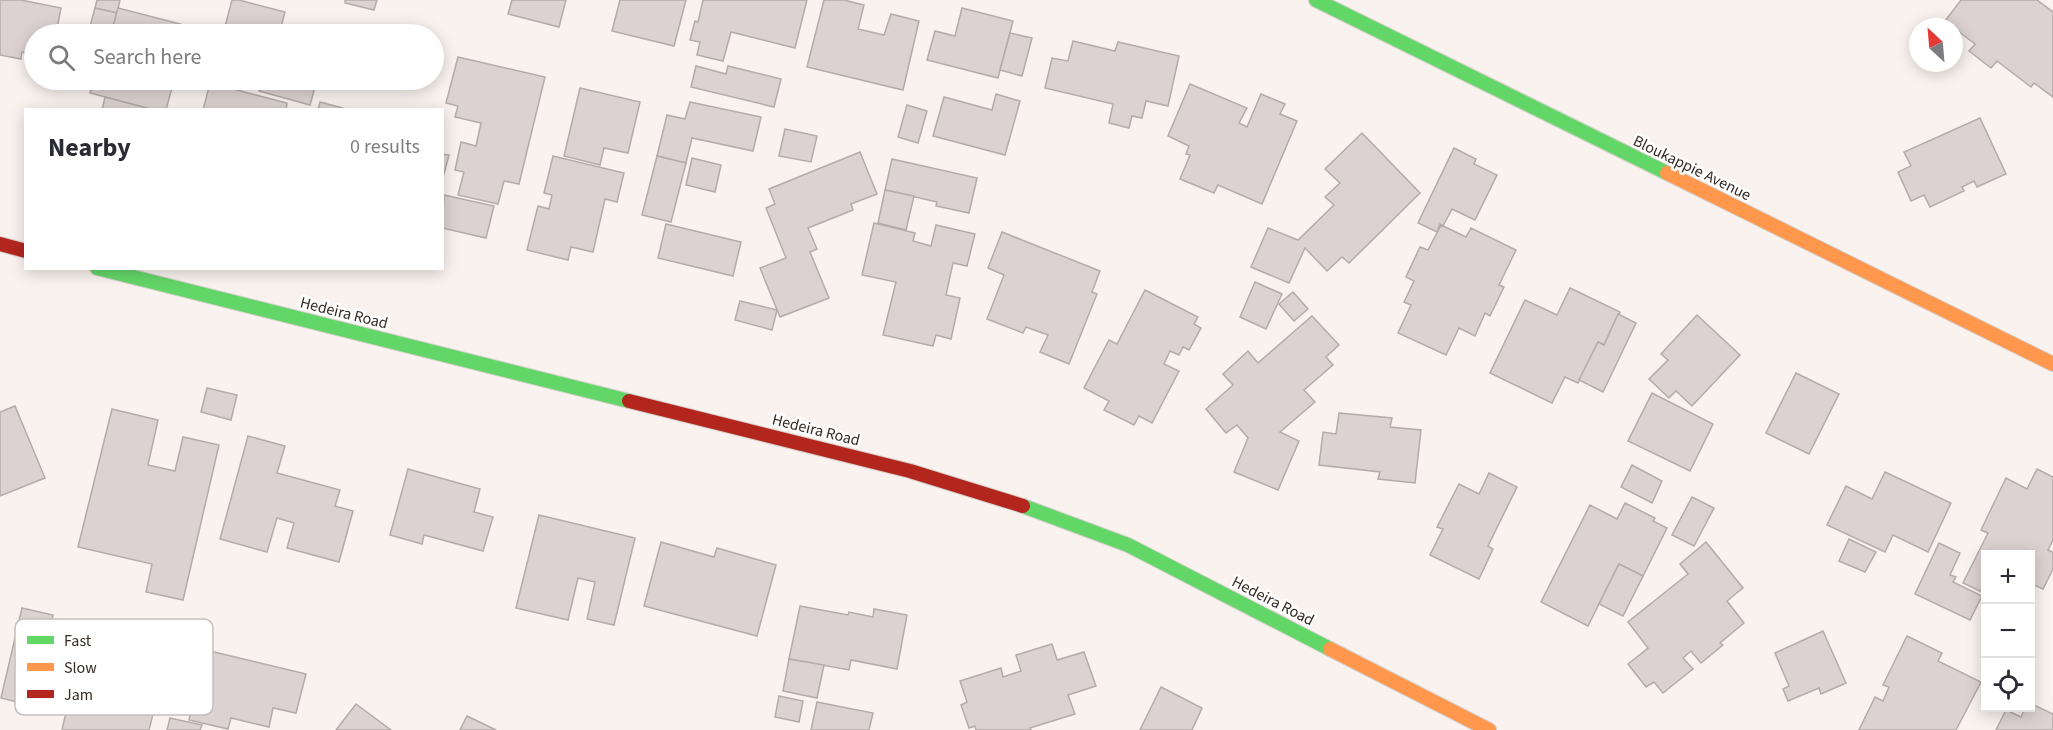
<!DOCTYPE html>
<html lang="en">
<head>
<meta charset="utf-8">
<style>
  :root { --surface:#fff; --page:#f7f7f7; --text:#2b2b33; --muted:#7c7c81; --line:#e1e1e2 }
  body { margin:0; font-family:"Source Sans 3",sans-serif; background:var(--page); color:var(--text) }
  .controls { position:absolute; right:18px; bottom:18px; display:grid; overflow:hidden; border-radius:0px; box-shadow:0 3px 15px #0003 }
  .controls button { width:54px; height:54px; display:grid; place-items:center; padding:0; border:0; border-bottom:2px solid var(--line); background:var(--surface); color:var(--text); font:30px sans-serif }
  .compass { position:absolute; left:1909px; top:18px; width:54px; height:54px; border-radius:50%; background:var(--surface); box-shadow:0 3px 15px #0003; rotate:334deg }
  .list { margin:0; padding:0; list-style:none }
  h2 { display:flex; justify-content:space-between; align-items:center; height:78px; margin:0; padding:0 24px; font-size:26px }
  h2 small { font-size:20px; font-weight:400; color:var(--muted) }
  .icon { flex:none; width:33px; height:33px; fill:none; stroke:currentColor; stroke-width:2; stroke-linecap:round; stroke-linejoin:round }
  .map { position:relative; flex:none; width:2053px; height:730px; overflow:hidden }
  .search { position:absolute; background:var(--surface); box-shadow:0 3px 15px #0003; left:24px; top:24px; width:420px; height:66px; display:flex; align-items:center; gap:15px; box-sizing:border-box; padding:0 21px; border-radius:33px; color:var(--muted); font-size:22px }
  .panel { position:absolute; background:var(--surface); box-shadow:0 3px 15px #0003; left:24px; top:108px; width:420px; height:162px; border-radius:0px }
  .map>svg:first-child { display:block }
  .building { fill:#dcd2d1; stroke:#b4abaa; stroke-width:1.5 }
  .lines { fill:none; stroke-linecap:round; stroke-linejoin:round }
  .fast-casing { stroke:#d5cfcb; stroke-width:16 }
  .slow-casing { stroke:#d5cfcb; stroke-width:16 }
  .jam-casing { stroke:#d5cfcb; stroke-width:16 }
  .fast { stroke:#63d668; stroke-width:14 }
  .slow { stroke:#ff974d; stroke-width:14 }
  .jam { stroke:#b3261e; stroke-width:14 }
  .labels { text-anchor:middle; dominant-baseline:central; stroke-width:5; stroke-linejoin:round; paint-order:stroke }
  .street-label { font-size:16px; fill:#362b25; stroke:#fff }
  .key { fill:#fff; stroke:#c3bfbe; stroke-width:1.5 }
  .key-label { font-size:16px; fill:#362b25 }
</style>
</head>
<body>
<div class="map">
<svg width="2053" height="730" viewBox="0 0 2053 730">
  <rect width="100%" height="100%" fill="#f9f2ef"/>
  <!-- building -->
  <g class="building">
    <path d="M0,0h21l40,8 -5,26h-22v21l-12,-3 -1,7 -21,-4z"/>
    <path d="M97,0h23l-3,13 -22,-5z"/>
    <path d="M232,0h7l46,12 -6,22h-56z"/>
    <path d="M345,0h32l-3,10 -29,-7z"/>
    <path d="M512,0h54l-7,27 -51,-13z"/>
    <path d="M620,0h66l-12,46 -62,-15z"/>
    <path d="M703,0h104l-12,48 -64,-16 -8,29 -26,-6 3,-13 -10,-2 5,-19 3,1z"/>
    <path d="M824,0h20l20,5 -6,24 26,6 7,-21 28,7 -16,69 -96,-23z"/>
    <path d="M1961,0h76l16,12v85l-19,-14 -3,4 -34,-26 -6,7 -22,-17 6,-7 -30,-23z"/>
    <path d="M95,8l22,5 -6,21h-23z"/>
    <path d="M118,8l70,18 -2,8h-75z"/>
    <path d="M962,8l51,13 -15,57 -71,-18 8,-29 20,5z"/>
    <path d="M1010,33l22,5 -10,38 -22,-6z"/>
    <path d="M1073,41l42,10 3,-9 61,14 -11,50 -22,-5 -4,17 -10,-2 -3,12 -20,-5 4,-19 -68,-16 7,-30 16,3z"/>
    <path d="M458,57l87,20 -26,107 -15,-3 -6,23 -40,-9 6,-23 -9,-2 6,-28 15,4 5,-23 -26,-6 3,-11 -12,-3z"/>
    <path d="M696,66l30,8 2,-8 53,13 -7,28 -83,-20z"/>
    <path d="M93,80h81l-8,30h-12l-64,-17z"/>
    <path d="M224,80h23l-1,5z"/>
    <path d="M262,80h55l-7,25 -51,-14z"/>
    <path d="M210,83l77,20 -1,7h-83z"/>
    <path d="M1190,84l57,24 -8,15 8,4 14,-33 24,10 -5,10 17,7 -35,83 -44,-19 -4,8 -34,-14 10,-24 -4,-1 3,-8 -21,-10z"/>
    <path d="M580,88l60,14 -12,51 -24,-5 -4,17 -36,-9z"/>
    <path d="M996,94l24,7 -15,54 -72,-19 11,-39 48,13z"/>
    <path d="M105,97l49,13h-52z"/>
    <path d="M320,102l30,8h-32z"/>
    <path d="M690,102l71,15 -8,34 -61,-13 -6,25 -29,-7 10,-41 18,4z"/>
    <path d="M907,105l20,6 -9,32 -20,-6z"/>
    <path d="M1980,118l26,56 -29,13 -3,-6 -12,6 2,4 -34,16 -6,-12 -13,6 -13,-29 13,-6 -7,-14z"/>
    <path d="M785,129l32,7 -6,26 -32,-6z"/>
    <path d="M1362,133l58,60 -71,70 -7,-6 -15,14 -22,-23 -16,35 -38,-16 17,-39 30,12 36,-35 -9,-8 15,-14 -15,-14z"/>
    <path d="M1454,148l22,11 -2,5 23,11 -22,45 -23,-11 -9,17 -3,-2 -3,8 -19,-9z"/>
    <path d="M860,152l17,42 -26,10 2,6 -45,18 9,21 -7,3 19,46 -49,19 -20,-49 26,-10 -20,-50 9,-4 -6,-15z"/>
    <path d="M442,154l7,1 -7,26z"/>
    <path d="M553,156l71,17 -7,29 -12,-3 -12,53 -22,-5 -3,13 -41,-10 11,-44 11,3 3,-14 -8,-2z"/>
    <path d="M657,156l29,7 -15,59 -29,-7z"/>
    <path d="M692,158l29,7 -6,27 -29,-7z"/>
    <path d="M892,159l85,19 -8,35 -33,-7 1,-4 -52,-12z"/>
    <path d="M885,190l29,6 -8,34 -28,-7z"/>
    <path d="M444,195l50,11 -8,32 -44,-10z"/>
    <path d="M874,223l41,10 -2,8 18,5 5,-21 39,9 -8,32 -14,-3 -7,32 14,3 -9,41 -15,-4 -3,11 -50,-11 13,-53 -34,-7z"/>
    <path d="M666,224l75,18 -8,34 -75,-18z"/>
    <path d="M1441,225l25,12 5,-9 45,22 -17,35 5,2 -14,29 -5,-3 -10,23 -16,-8 -13,27 -48,-22 13,-28 -7,-3 10,-21 -8,-4 14,-30 8,3z"/>
    <path d="M1002,232l98,39 -8,21 5,2 -28,70 -29,-12 8,-17 -22,-8 -3,6 -36,-14 17,-44 -16,-7z"/>
    <path d="M1255,282l27,12 -16,35 -26,-12z"/>
    <path d="M1570,288l50,24 -16,33 -6,-3 -20,41 -13,-6 -13,26 -62,-30 35,-73 32,15z"/>
    <path d="M1145,290l53,27 -4,7 7,4 -12,22 -6,-3 -4,8 -9,-4 -6,13 15,7 -27,52 -13,-7 -5,9 -30,-15 5,-9 -25,-13 25,-48 8,4z"/>
    <path d="M1293,292l15,17 -14,12 -15,-17z"/>
    <path d="M740,301l37,9 -5,20 -37,-10z"/>
    <path d="M1618,314l18,9 -33,69 -24,-12 19,-38 6,3z"/>
    <path d="M1697,315l43,40 -48,51 -16,-15 -7,7 -20,-19 19,-19 -7,-6z"/>
    <path d="M1312,316l27,29 -13,12 7,8 -29,25 11,12 -35,30 19,9 -21,49 -44,-18 14,-34 -11,-13 -11,8 -20,-24 27,-24 -10,-11 25,-23 10,12z"/>
    <path d="M1796,373l43,21 -30,60 -43,-21z"/>
    <path d="M207,388l30,7 -6,25 -30,-8z"/>
    <path d="M1652,393l61,31 -23,47 -62,-30z"/>
    <path d="M15,406l30,72 -45,18v-84z"/>
    <path d="M112,409l46,11 -10,45 27,6 8,-34 36,8 -36,155 -37,-8 6,-28 -74,-17z"/>
    <path d="M1339,413l53,5 -2,9 31,3 -6,53 -37,-4 2,-7 -61,-7 4,-33 13,2z"/>
    <path d="M248,436l37,10 -8,27 63,17 -5,16 18,5 -14,51 -52,-14 7,-25 -17,-5 -10,34 -47,-13z"/>
    <path d="M1632,465l30,16 -10,22 -31,-16z"/>
    <path d="M408,469l72,20 -6,23 19,5 -10,34 -59,-16 -2,9 -32,-9z"/>
    <path d="M2037,469l16,8v63l-5,10 5,2v17l-10,20 -11,-5 -2,2v-32h-44v40l-23,-11 25,-50 -7,-3 25,-52 21,11z"/>
    <path d="M1885,472l66,31 -23,49 -35,-17 -8,17 -58,-27 19,-39 26,13z"/>
    <path d="M1489,473l28,14 -29,59 5,3 -14,30 -49,-24 13,-26 -6,-2 22,-43 20,10z"/>
    <path d="M1692,497l22,11 -20,38 -22,-11z"/>
    <path d="M1625,503l30,15 -2,3 14,7 -24,48 -24,-12 -31,62 -47,-24 49,-97 27,14z"/>
    <path d="M539,515l96,23 -21,87 -27,-6 8,-37 -17,-4 -10,42 -52,-12z"/>
    <path d="M1849,539l27,13 -11,20 -26,-11z"/>
    <path d="M661,542l53,15 3,-9 59,17 -19,71 -113,-30z"/>
    <path d="M1706,542l37,46 -16,13 17,22 -24,20 3,2 -22,18 -10,-12 -8,7 10,11 -30,24 -9,-11 -8,5 -18,-23 20,-16 -20,-26 60,-48 -8,-10z"/>
    <path d="M1939,543l21,10 -10,22 6,2 -3,5 29,14 -12,24 -55,-26z"/>
    <path d="M1619,564l24,12 -20,40 -24,-12z"/>
    <path d="M800,606l48,9 1,-3 24,5 1,-8 33,6 -10,54 -46,-9 -2,10 -60,-11z"/>
    <path d="M22,608l31,7 -4,15 23,5 -19,76 -52,-13z"/>
    <path d="M1823,631l23,52 -25,11 -2,-6 -31,13 -5,-12 6,-3 -14,-33z"/>
    <path d="M113,632l57,14 -3,10 6,1 -8,34 -6,-1 -10,40h-87l8,-35 26,7z"/>
    <path d="M1907,636l35,17 -4,8 43,21 -25,48h-97l16,-33 8,4 6,-14 -6,-2z"/>
    <path d="M1052,644l5,16 27,-8 12,34 -28,9 7,19 -45,14 1,2h-55l-1,-4 -6,2 -8,-23 6,-3 -7,-21 41,-13 2,9 18,-6 -5,-16z"/>
    <path d="M189,646l117,28 -10,39 -23,-5 -4,19 -38,-9 -3,11 -39,-9 5,-19 -17,-4z"/>
    <path d="M789,659l35,6 -7,33 -34,-7z"/>
    <path d="M1161,687l41,21 -10,22h-52z"/>
    <path d="M779,696l24,5 -4,21 -24,-5z"/>
    <path d="M817,702l56,11 -4,17h-58z"/>
    <path d="M2030,703l23,11v16h-57l10,-20 15,7 4,-9h5z"/>
    <path d="M356,704l35,26h-55z"/>
    <path d="M467,716l29,14h-36z"/>
    <path d="M170,718l32,7 -2,5h-33z"/>
  </g>
  <g class="lines">
    <!-- fast casing -->
    <g class="fast-casing">
      <g id="fast">
        <path d="M1316,0l351,173"/>
        <path d="M97,268l532,133"/>
        <path d="M1023,506l105,39 202,104"/>
      </g>
    </g>
    <!-- slow casing -->
    <g class="slow-casing">
      <g id="slow">
        <path d="M1667,173l386,191"/>
        <path d="M1330,649l159,81"/>
      </g>
    </g>
    <!-- jam casing -->
    <g class="jam-casing">
      <g id="jam">
        <path d="M0,244l26,7"/>
        <path d="M629,401l281,70 113,35"/>
      </g>
    </g>
    <!-- fast -->
    <use href="#fast" class="fast"/>
    <!-- slow -->
    <use href="#slow" class="slow"/>
    <!-- jam -->
    <use href="#jam" class="jam"/>
  </g>
  <g class="labels">
    <!-- street labels -->
    <g class="street-label">
      <text transform="translate(1692 168) rotate(26)">Bloukappie Avenue</text>
      <text transform="translate(344 313) rotate(14)">Hedeira Road</text>
      <text transform="translate(816 430) rotate(14)">Hedeira Road</text>
      <text transform="translate(1273 601) rotate(27)">Hedeira Road</text>
    </g>
  </g>
  <!-- legend -->
  <rect x="15" y="619" width="198" height="96" rx="9" class="key"/>
  <rect x="27" y="636" width="27" height="8" fill="#63d668"/>
  <rect x="27" y="663" width="27" height="8" fill="#ff974d"/>
  <rect x="27" y="690" width="27" height="8" fill="#b3261e"/>
  <g class="key-label">
    <text x="64" y="646">Fast</text>
    <text x="64" y="673">Slow</text>
    <text x="64" y="700">Jam</text>
  </g>
</svg>
<div class="controls">
<button>+</button>
<button>−</button>
<button><svg class="icon" aria-label="locate" viewBox="0 0 24 24"><circle cx="12" cy="12" r="6"/><path d="M12 2v4M12 18v4M2 12h4M18 12h4"/></svg></button>
</div>
<svg class="compass" viewBox="-18 -18 36 36"><path d="M0-13l5 13h-10z" fill="#e53935"/><path d="M0 13l5-13h-10z" fill="#7c7c81"/></svg>
<div class="search"><svg class="icon" aria-label="search" viewBox="0 0 24 24"><circle cx="10" cy="10" r="6"/><path d="M15 15l6 6"/></svg>Search here</div>
<section class="panel">
<h2>Nearby<small>0 results</small></h2>
<ul class="list">
</ul>
</section>
</div>
</body>
</html>
